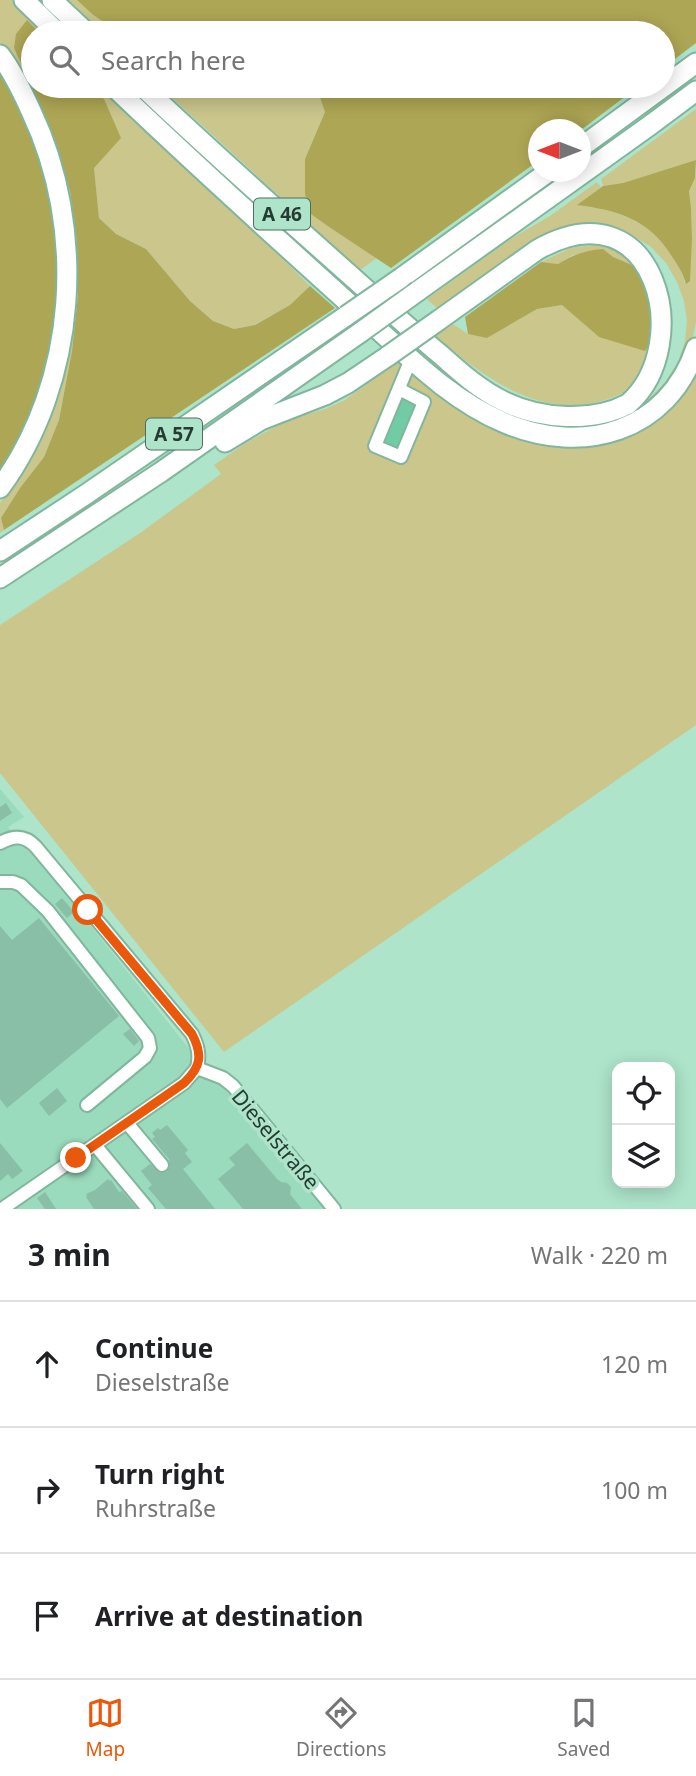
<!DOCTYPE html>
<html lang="en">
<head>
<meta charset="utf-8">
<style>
  :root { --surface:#fff; --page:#f6f6f6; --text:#202124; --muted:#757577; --line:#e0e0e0; --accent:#ea580c }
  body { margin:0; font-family:"Noto Sans",sans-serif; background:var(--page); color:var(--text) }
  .controls { position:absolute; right:21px; bottom:21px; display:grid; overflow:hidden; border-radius:14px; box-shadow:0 4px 18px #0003 }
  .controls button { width:63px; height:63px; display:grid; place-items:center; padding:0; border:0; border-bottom:2px solid var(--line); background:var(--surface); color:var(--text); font:35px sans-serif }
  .compass { position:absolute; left:528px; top:119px; width:63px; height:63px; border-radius:50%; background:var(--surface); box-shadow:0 4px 18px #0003; rotate:270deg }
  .stop { position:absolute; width:21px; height:21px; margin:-16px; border:5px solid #ea580c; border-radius:50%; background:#fff }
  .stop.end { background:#ea580c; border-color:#fff; box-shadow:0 2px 7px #0008 }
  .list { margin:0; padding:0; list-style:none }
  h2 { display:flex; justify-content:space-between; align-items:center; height:91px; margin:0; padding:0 28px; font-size:30px }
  h2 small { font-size:23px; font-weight:400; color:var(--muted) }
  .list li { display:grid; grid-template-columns:46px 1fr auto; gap:21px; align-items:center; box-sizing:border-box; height:126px; padding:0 28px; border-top:2px solid var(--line) }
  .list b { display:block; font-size:26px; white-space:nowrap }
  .list p { margin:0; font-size:23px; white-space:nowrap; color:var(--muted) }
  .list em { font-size:23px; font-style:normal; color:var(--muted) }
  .icon { flex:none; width:38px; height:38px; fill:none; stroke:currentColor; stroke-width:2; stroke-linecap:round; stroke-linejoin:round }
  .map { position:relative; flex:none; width:696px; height:1209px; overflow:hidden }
  .search { position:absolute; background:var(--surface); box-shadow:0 4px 18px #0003; left:21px; right:21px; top:21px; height:77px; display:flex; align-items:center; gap:18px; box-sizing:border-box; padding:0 24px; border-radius:38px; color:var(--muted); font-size:26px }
  .sheet { height:469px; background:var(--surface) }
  nav { display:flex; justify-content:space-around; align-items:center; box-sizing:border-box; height:98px; border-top:2px solid var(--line); background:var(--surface); font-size:19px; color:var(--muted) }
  nav a { display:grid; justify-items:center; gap:4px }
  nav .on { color:var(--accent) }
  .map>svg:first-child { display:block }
  .built { fill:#9adabd }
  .green { fill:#cbc68c }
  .forest { fill:#ada654 }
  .water { fill:#71cca5 }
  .building { fill:#89bfa6 }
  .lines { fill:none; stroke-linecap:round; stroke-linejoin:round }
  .minor-casing { stroke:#80b69d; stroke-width:16 }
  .highway-casing { stroke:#80b69d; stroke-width:23 }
  .minor { stroke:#fff; stroke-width:12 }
  .highway { stroke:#fff; stroke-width:19 }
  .highway-bridge-casing { stroke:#80b69d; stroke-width:23; stroke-linecap:butt }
  .highway-bridge { stroke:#fff; stroke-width:19 }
  .route { stroke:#ea580c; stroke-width:9 }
  .labels { text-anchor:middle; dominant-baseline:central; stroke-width:7; stroke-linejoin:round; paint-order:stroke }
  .shield { fill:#ade4ca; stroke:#4e6e60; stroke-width:2 }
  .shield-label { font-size:19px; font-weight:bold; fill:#263c32 }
  .street-label { font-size:21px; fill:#263c32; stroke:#ade4ca }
</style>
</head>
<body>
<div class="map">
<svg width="696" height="1209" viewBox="0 0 696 1209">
  <rect width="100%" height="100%" fill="#ade4ca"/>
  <!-- built -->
  <path class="built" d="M0,789l24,28 -16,10 41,47 166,207 9,6 102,122h-326z"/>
  <!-- green -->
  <g class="green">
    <path d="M0,0h12l34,33h-6l-13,-13 -13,28 37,82 19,61 7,50 1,54 -6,56 -13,69 -15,37 -24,31 -19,30 3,12 -4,3v-30l14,-19 23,-41 -28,-389 -9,-12z"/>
    <path d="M69,0h8l15,14 27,19h-16z"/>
    <path d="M91,86h9l141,131 69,69 -20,19 -36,20 -20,4 -21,-8 -23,-20 -44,-52 -30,-15 -17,-16 -5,-50 10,-69z"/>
    <path d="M159,86h157l9,26 -20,47 6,54 18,14 48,31 -17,12z"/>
    <path d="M696,109v51l-73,23 -20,3 -2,-7z"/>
    <path d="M696,171v151l-5,23 -21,43 -54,37 -69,4 -64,-23 -65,-56 3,-2 74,59 137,3 19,-13 14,-15 13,-20 7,-21 2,-20 -3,-20 -7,-19 -11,-19 -16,-17 -24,-14 -29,-8 -29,2 -27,11 -103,72 -11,-10 85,-61 38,-22 47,-34 4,5 -23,18c38,5 71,15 93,49 6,10 12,19 14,30l7,-46 -1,-30 -2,-17 6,-13z"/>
    <path d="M594,245l22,5 14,7 36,60c-6,15 -12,30 -17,45 -3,6 -4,15 -9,19 -8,9 -21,14 -32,18 -65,23 -126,-22 -172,-63l17,-12 15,10 19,4 50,-29 25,-4 37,32 33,-72 -19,-8 -40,-2 -15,9 -17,-2 30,-14z"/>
    <path d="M401,359l83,64 139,14 32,-15 23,-22 18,-28v353l-472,327 -224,-279v-148l140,-92 81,-59 -7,-9 30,-21 43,-24 38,-11 20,-9z"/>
  </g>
  <!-- forest -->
  <g class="forest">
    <path d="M77,0h619v43l-33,25v-35h-544l-27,-19z"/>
    <path d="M27,20l13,13h-7v53h58l13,13 17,39 -27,30 5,50 17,16 30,15 44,52 23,20 21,8 21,-4 35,-20 20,-19 25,22 -331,222 -3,-12 19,-30 24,-31 15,-37 13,-69 6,-56 -1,-54 -7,-50 -19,-61 -37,-82 2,-14z"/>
    <path d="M0,68l15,27 32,79 12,85 -1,44 -7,48 -12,41 -16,41 -23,41z"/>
    <path d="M316,86h323l-58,44h-43v31l-147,107 -62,-41 -18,-13 -6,-20v-35l20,-47z"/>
    <path d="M696,160l-1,18 -6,13 2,17 1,30 -2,43 -4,3c-3,-11 -9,-20 -15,-29 -22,-36 -55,-45 -94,-50l26,-19 20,-3z"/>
    <path d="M603,249l10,8 19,8 22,21 2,50 -11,15 -46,-14 -37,-32 -25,4 -50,29 -19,-4 -3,-17 76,-55 17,2c15,-9 28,-14 45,-15z"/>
  </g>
  <!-- water -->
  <path class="water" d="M401,395l19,8 -21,50 -19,-8z"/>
  <!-- building -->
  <g class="building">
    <path d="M6,803l6,10 -12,8v-14z"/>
    <path d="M62,898l12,14 -7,6 -12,-14z"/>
    <path d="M39,918l80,98 -112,92 -7,-9v-173l12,14z"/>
    <path d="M130,1029l9,12 -5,5 -11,-12z"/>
    <path d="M57,1088l10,13 -18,15 -10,-13z"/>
    <path d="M167,1125l21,25 -3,3 7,9 -9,7 32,40h-49l-18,-21 4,-3 -11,-14 9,-7 10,9 7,-1 3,-5 -1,-8 -17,-20 3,-2 -3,-4 6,-5 2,2z"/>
    <path d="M0,1143l23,28 -11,8 -4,-5 -8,7z"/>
    <path d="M247,1143l30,36 4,3 6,1 4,4 -1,7 12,15h-59l-25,-30 17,-14 -6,-7z"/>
    <path d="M108,1179l1,2 2,-1 8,12 3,-1 15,18h-43l-8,-12 1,-1 -1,-2 9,-4z"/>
    <path d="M45,1192l4,6 7,11h-11l-8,-11z"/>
  </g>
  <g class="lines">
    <!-- minor casing -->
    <g class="minor-casing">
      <g id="minor">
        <path d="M399,389l25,13 -23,55 -26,-11 36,-87"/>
        <path d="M0,843c14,-8 25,-8 36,4l156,187c6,12 8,21 5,34l26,10 10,8 101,123"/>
        <path d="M0,882h13l8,3 27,26 100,127 2,10 -5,9 -58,48"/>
        <path d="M127,1123l35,42"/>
        <path d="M95,1145l53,64"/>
        <path d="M2,1209l182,-126 13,-15"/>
      </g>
    </g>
    <!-- highway casing -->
    <g class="highway-casing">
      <g id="highway">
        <path d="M24,0l34,33"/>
        <path d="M52,0l35,33"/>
        <path d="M0,55c13,17 22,36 31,56 56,118 47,270 -31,377"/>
        <path d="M113,86c79,76 160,149 241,222 47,41 93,91 151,115 78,33 163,9 191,-75"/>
        <path d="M142,86c77,73 156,143 235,213 21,19 42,38 64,56 20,18 39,35 64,47 36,17 87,21 123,2 68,-59 28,-222 -91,-154l-98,70"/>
        <path d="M580,148l116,-85"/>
        <path d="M401,278l147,-106"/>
        <path d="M418,291l231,-165 47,-35"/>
        <path d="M225,442l36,-22 64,-25 23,-12 40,-27"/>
        <path d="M0,551l85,-56 261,-179"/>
        <path d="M0,578l161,-106 200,-140"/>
      </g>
    </g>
    <!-- minor -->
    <use href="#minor" class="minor"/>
    <!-- highway -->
    <use href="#highway" class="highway"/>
    <!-- highway-bridge casing -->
    <g class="highway-bridge-casing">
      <g id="highway-bridge">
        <path d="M346,316l55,-38"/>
        <path d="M361,332l57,-41"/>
        <path d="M388,356l51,-36"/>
      </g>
    </g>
    <!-- highway-bridge -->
    <use href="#highway-bridge" class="highway-bridge"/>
  </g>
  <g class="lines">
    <!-- route -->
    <path class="route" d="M76,1158l108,-75c17,-16 19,-28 8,-49l-104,-124"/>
  </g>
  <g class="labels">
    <!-- shield labels -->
    <g class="shield">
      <rect x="254" y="198.5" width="56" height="31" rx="5"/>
      <rect x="146" y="418.5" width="56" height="31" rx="5"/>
    </g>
    <g class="shield-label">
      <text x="282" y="214">A 46</text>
      <text x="174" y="434">A 57</text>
    </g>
    <!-- street labels -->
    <g class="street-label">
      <text transform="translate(276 1139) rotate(50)">Dieselstraße</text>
    </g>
  </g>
</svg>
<div class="controls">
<button><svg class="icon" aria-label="locate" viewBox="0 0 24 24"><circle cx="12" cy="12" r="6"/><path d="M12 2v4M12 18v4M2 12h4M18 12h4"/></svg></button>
<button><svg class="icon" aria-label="layers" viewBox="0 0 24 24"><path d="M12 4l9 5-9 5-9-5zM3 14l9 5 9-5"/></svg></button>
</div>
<svg class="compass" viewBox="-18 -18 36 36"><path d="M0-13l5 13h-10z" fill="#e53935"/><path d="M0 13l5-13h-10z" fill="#757577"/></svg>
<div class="stop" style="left:88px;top:910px"></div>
<div class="stop end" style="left:76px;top:1158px"></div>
<div class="search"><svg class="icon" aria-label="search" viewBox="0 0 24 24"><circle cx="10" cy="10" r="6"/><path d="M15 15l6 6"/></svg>Search here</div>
</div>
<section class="sheet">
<h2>3 min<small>Walk · 220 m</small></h2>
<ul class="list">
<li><svg class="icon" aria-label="ahead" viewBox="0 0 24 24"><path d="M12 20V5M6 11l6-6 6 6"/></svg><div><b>Continue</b><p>Dieselstraße</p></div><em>120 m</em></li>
<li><svg class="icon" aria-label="right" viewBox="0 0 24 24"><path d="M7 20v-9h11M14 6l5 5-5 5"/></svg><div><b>Turn right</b><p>Ruhrstraße</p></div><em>100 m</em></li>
<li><svg class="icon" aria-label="arrive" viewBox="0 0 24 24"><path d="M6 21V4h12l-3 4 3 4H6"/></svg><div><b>Arrive at destination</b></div></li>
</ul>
</section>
<nav>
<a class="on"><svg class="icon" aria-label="map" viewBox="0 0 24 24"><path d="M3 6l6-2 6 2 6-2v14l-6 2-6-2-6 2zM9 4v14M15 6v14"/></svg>Map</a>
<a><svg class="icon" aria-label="directions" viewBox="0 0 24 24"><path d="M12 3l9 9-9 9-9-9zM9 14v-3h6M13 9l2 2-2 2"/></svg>Directions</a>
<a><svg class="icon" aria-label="saved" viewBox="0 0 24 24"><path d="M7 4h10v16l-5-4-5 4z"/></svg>Saved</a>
</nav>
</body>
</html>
